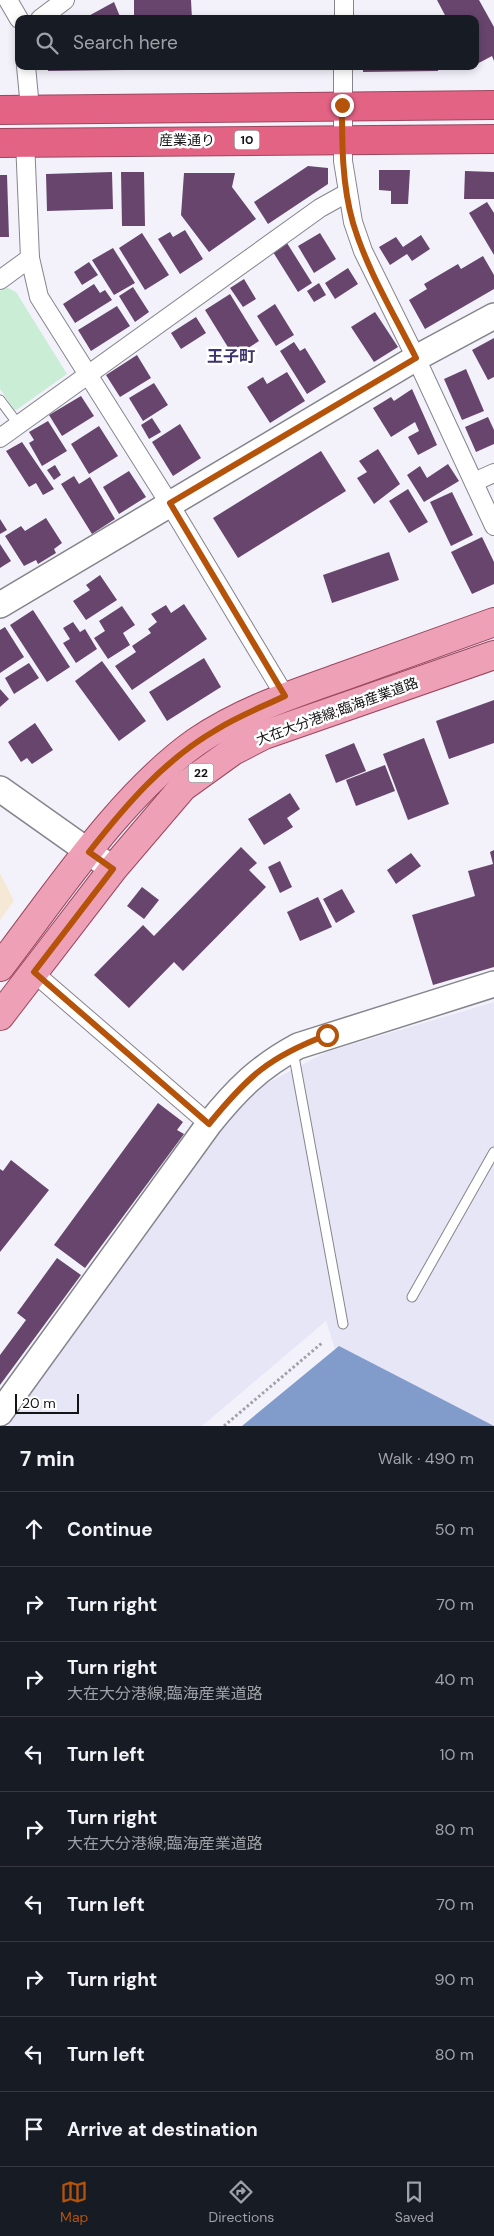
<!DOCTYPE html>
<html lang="en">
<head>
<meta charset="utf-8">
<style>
  :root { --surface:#171b24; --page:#242831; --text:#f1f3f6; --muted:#9ea1a6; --line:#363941; --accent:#b45309 }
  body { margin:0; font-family:"DM Sans","Noto Sans JP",sans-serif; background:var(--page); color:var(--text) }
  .scale { position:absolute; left:15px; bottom:12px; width:64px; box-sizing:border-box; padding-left:5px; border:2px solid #141316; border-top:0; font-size:14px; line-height:18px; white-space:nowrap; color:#141316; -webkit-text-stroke:4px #fff; paint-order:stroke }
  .stop { position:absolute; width:15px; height:15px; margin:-11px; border:4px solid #b45309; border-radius:50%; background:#fff }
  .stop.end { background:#b45309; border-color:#fff; box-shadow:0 1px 5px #0008 }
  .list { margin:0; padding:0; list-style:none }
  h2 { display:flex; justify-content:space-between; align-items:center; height:65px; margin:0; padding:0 20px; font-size:21px }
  h2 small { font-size:16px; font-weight:400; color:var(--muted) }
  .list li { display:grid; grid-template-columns:32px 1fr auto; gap:15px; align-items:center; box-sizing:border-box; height:75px; padding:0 20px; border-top:1px solid var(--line) }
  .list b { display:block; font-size:19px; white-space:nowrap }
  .list p { margin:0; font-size:16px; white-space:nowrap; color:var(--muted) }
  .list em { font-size:16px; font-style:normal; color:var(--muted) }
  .icon { flex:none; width:28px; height:28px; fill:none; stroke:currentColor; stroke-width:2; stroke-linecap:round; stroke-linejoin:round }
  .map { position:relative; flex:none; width:494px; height:1426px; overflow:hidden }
  .search { position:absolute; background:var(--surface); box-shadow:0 2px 8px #0003; left:15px; right:15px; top:15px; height:55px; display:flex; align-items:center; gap:12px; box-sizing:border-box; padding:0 18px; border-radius:10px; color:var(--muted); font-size:19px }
  .sheet { height:740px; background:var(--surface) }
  nav { display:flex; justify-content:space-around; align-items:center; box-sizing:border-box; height:70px; border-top:1px solid var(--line); background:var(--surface); font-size:14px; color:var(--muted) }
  nav a { display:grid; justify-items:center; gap:2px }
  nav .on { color:var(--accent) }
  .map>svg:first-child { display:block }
  .commercial { fill:#f5e8d4 }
  .built { fill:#e7e6f6 }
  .green { fill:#caeed5 }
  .water { fill:#819ccb }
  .building { fill:#67456d }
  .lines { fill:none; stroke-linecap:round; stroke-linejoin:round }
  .lane-casing { stroke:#86858d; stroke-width:11 }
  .street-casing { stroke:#86858d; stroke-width:20 }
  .secondary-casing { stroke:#86858d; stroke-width:28 }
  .primary-casing { stroke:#9b475e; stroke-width:30 }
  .highway-casing { stroke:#9b475e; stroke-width:30 }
  .path { stroke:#a1a0a7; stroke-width:3; stroke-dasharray:2.5 2.5; stroke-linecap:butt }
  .lane { stroke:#fff; stroke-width:9 }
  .street { stroke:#fff; stroke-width:18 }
  .secondary { stroke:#fff; stroke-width:25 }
  .primary { stroke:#eea1b6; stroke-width:28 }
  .highway { stroke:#e36385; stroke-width:28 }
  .route { stroke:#b45309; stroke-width:6 }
  .labels { text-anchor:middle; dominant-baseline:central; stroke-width:5; stroke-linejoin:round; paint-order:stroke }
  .shield { fill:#fff; stroke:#5a5a5c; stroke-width:1 }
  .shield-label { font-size:12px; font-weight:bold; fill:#141316 }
  .street-label { font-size:14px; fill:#141316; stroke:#fff }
  .quarter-label { font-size:16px; font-weight:bold; fill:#3d336f; stroke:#fff }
</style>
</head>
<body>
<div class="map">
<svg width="494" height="1426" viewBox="0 0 494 1426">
  <rect width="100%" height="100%" fill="#f3f2fb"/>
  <!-- commercial -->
  <path class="commercial" d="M0,873l14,28 -14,19z"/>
  <!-- built -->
  <path class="built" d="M494,1002v424l-159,-77 -9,-28 -124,105h-195l242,-333 77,-41z"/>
  <!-- green -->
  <path class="green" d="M6,287l10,5 51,82 -52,37 -15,-22v-98z"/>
  <!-- water -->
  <path class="water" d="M339,1346l155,80h-252z"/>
  <!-- building -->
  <g class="building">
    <path d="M134,0h57l1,19h-58z"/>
    <path d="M437,0h42l15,27v34l-2,-5 -17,9v-46h-28z"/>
    <path d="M114,2l7,17h-38z"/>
    <path d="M48,66h78v4l-78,1z"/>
    <path d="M198,66h28v2l-27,1z"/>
    <path d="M236,66h94v3l-94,1z"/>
    <path d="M363,66h75v5l-75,1z"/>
    <path d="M308,166l20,2v16l-60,40 -14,-22z"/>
    <path d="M379,170h31l-2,34h-17v-13l-12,-1z"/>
    <path d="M465,171l29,1v27h-30z"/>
    <path d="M112,172l1,37 -66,2 -1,-37z"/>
    <path d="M121,172h23l1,54h-23z"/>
    <path d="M184,173h51l-3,14 24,32 -47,33 -28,-37z"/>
    <path d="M0,175h7l2,62h-9z"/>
    <path d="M487,202l7,11v42l-25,-42z"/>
    <path d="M185,230l18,29 -23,15 -22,-35 12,-7 3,5z"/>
    <path d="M142,233l27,42 -24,15 -26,-42z"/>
    <path d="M320,233l16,26 -22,14 -16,-27z"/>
    <path d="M421,235l9,14 -18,12 -5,-7 -17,11 -11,-18 17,-10 7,10z"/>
    <path d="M287,243l25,40 -14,9 -25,-40z"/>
    <path d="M113,248l22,35 -21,12 -22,-35z"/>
    <path d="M483,256l11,19v14l-69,40 -16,-29 18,-11 -3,-5 34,-20 3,5z"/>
    <path d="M89,262l9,13 -16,10 -8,-13z"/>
    <path d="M348,268l10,16 -23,15 -10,-16z"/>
    <path d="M244,279l12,20 -13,8 -13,-19z"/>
    <path d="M319,283l7,12 -12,7 -7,-11z"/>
    <path d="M94,284l6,9 5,-3 7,10 -37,23 -12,-19z"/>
    <path d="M133,287l16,25 -14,10 -16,-26z"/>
    <path d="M230,294l29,47 -25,16 -29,-47z"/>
    <path d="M275,304l19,31 -18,11 -19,-30z"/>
    <path d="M117,306l13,20 -39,25 -13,-21z"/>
    <path d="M375,312l23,35 -24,15 -23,-35z"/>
    <path d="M196,317l10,16 -25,16 -10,-16z"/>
    <path d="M494,338v39l-6,3 -16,-30z"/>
    <path d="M294,342l6,9 5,-3 21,34 -19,12 -27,-43z"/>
    <path d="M137,355l14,23 -31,19 -14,-22z"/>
    <path d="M466,369l18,42 -22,9 -18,-41z"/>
    <path d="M287,372l18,29 -35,22 -23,-36 16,-10 4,7z"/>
    <path d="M154,383l14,22 -25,16 -14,-23z"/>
    <path d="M412,389l25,56 -19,10 -10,-18 11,-6 -4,-9 -24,15 -18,-29 18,-11 3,4z"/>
    <path d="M81,396l13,20 -32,20 -13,-21z"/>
    <path d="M488,417l6,13v14l-18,8 -11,-25z"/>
    <path d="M152,418l9,14 -12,7 -8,-14z"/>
    <path d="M48,421l19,30 -25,15 -13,-23 5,-3 -5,-8z"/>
    <path d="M180,424l21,34 -28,18 -21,-34z"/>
    <path d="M99,426l19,30 -29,18 -18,-30z"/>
    <path d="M22,442l32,47 -11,6 -7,-12 -7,4 -23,-36z"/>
    <path d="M378,449l22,35 -26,20 -17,-26 10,-6 -8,-11z"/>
    <path d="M321,451l25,40 -108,67 -25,-40z"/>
    <path d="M448,464l11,17 -35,21 -17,-27 13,-9 7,12z"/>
    <path d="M55,465l6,10 -7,5 -7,-10z"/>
    <path d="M129,471l17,26 -27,17 -16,-27z"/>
    <path d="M74,476l5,8 11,-7 25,42 -23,15 -31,-50z"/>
    <path d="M408,489l20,33 -19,11 -20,-32z"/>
    <path d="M452,492l21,43 -22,11 -21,-44z"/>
    <path d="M46,518l16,25 -8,6 2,4 -18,11 -2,-4 -12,6 -19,-30 16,-10 4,5z"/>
    <path d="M0,519l7,11 -7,4z"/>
    <path d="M482,537l12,25v22l-22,10 -21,-42z"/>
    <path d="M0,544l11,17 -11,7z"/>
    <path d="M389,552l10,28 -67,23 -9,-28z"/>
    <path d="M100,575l17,25 -31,20 -13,-19 17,-11 -4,-5z"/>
    <path d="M184,604l23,35 -75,51 -17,-24 21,-14 -4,-6 19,-13 -3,-4 9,-7 -6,-8 15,-9 5,8z"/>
    <path d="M122,606l13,19 -12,8 7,12 -22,14 -14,-21 11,-7 -6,-10z"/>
    <path d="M33,610l37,57 -23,15 -37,-57z"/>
    <path d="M73,622l7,10 5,-3 12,20 -21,14 -13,-20 7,-4 -7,-11z"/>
    <path d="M5,627l19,30 -24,16v-43z"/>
    <path d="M204,658l17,29 -54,34 -18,-29z"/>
    <path d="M102,661l44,60 -27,20 -44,-60z"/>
    <path d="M29,663l10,15 -25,16 -9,-16z"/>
    <path d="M0,689l9,10 -9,8z"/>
    <path d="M494,700v43l-45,16 -13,-38z"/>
    <path d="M35,723l18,27 -21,14 -5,-6 -6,4 -13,-20z"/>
    <path d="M424,738l25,66 -41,16 -25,-66z"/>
    <path d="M354,743l12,28 -30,12 -11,-28z"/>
    <path d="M385,765l10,26 -39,15 -10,-26z"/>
    <path d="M290,793l10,16 -13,9 6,9 -29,18 -16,-26z"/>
    <path d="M241,847l16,16 -8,7 17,17 -83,84 -9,-9 -45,46 -35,-33 49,-50 11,11z"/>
    <path d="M494,850v117l-61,18 -21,-70 63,-19 -7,-25 25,-7 -3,-12z"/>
    <path d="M411,853l10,13 -25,18 -9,-14z"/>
    <path d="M280,861l12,26 -12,6 -12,-26z"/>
    <path d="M142,887l17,13 -15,19 -17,-13z"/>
    <path d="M342,889l13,23 -19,11 -13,-24z"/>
    <path d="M318,897l14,30 -32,14 -13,-29z"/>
    <path d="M158,1103l25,19 -6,8 7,4 -99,134 -31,-23z"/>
    <path d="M11,1160l38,30 -49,62v-83l3,2z"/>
    <path d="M57,1258l24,17 -81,110v-30l26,-35 -9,-7z"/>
  </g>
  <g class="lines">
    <!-- lane casing -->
    <g class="lane-casing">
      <g id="lane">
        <path d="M0,400l18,24"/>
        <path d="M293,1051l50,273"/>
        <path d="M412,1297l82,-145"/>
      </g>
    </g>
    <!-- street casing -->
    <g class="street-casing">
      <g id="street">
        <path d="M8,0l11,19"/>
        <path d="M40,19l25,-19"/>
        <path d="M344,19v-19"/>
        <path d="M26,66l4,42"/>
        <path d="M343,66v95l10,61 10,29 53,107 78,168"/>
        <path d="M25,141l5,117 9,39 130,206 116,193"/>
        <path d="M0,280l30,-22"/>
        <path d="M0,438l320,-230 27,-15"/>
        <path d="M474,482l20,-9"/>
        <path d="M33,972l176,152"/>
      </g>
    </g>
    <!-- secondary casing -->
    <g class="secondary-casing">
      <g id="secondary">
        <path d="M0,605l416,-247 78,-42"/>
        <path d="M0,789l113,80"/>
        <path d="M0,1413l209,-289c27,-34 50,-57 89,-78l196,-62"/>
      </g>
    </g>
    <!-- primary casing -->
    <g class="primary-casing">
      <g id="primary">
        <path d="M0,967c57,-74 120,-171 196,-225 45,-31 97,-48 148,-66 50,-18 100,-36 150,-54"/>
        <path d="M0,1016l113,-147 70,-82 50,-36 31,-16 230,-80"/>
      </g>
    </g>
    <!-- highway casing -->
    <g class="highway-casing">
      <g id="highway">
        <path d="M0,110l494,-5"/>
        <path d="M0,143l494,-4"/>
      </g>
    </g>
    <!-- path -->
    <path class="path" d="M224,1426l98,-83"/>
    <!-- lane -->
    <use href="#lane" class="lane"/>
    <!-- street -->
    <use href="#street" class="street"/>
    <!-- secondary -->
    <use href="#secondary" class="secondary"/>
    <!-- primary -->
    <use href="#primary" class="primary"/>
    <!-- highway -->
    <use href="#highway" class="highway"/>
  </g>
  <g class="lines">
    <!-- route -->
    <path class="route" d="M327,1035c-58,22 -79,41 -118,89l-175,-152 79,-103 -24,-17c36,-46 75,-92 127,-122 22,-14 46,-23 69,-34l-115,-193 246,-145c-22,-44 -49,-88 -63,-135 -11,-38 -11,-79 -11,-118"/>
  </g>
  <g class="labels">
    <!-- shield labels -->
    <g class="shield">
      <rect x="234.5" y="130.5" width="25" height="19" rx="4"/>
      <rect x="188.5" y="763.5" width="25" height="19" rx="4"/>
    </g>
    <g class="shield-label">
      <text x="247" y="140">10</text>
      <text x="201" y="773">22</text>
    </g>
    <!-- street labels -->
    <g class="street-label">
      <text x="187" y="140">産業通り</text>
      <text transform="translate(337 711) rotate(-20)">大在大分港線;臨海産業道路</text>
    </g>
    <!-- quarter labels -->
    <g class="quarter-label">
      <text x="231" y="356">王子町</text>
    </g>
  </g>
</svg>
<div class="scale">20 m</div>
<div class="stop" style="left:327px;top:1035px"></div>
<div class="stop end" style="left:342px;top:105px"></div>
<div class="search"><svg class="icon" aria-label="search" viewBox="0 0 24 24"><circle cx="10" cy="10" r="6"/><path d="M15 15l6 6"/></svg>Search here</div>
</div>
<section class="sheet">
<h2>7 min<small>Walk · 490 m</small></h2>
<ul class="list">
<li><svg class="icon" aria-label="ahead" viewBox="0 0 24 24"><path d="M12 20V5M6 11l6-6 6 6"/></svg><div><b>Continue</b></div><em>50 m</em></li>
<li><svg class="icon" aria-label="right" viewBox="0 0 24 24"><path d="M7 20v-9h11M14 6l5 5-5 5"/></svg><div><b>Turn right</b></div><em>70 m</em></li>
<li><svg class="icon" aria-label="right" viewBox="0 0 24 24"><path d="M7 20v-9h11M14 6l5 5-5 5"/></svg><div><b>Turn right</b><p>大在大分港線;臨海産業道路</p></div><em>40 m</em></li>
<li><svg class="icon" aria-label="left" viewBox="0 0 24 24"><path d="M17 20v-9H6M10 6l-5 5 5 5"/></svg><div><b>Turn left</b></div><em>10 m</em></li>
<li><svg class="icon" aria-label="right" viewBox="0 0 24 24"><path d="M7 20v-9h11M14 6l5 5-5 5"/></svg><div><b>Turn right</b><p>大在大分港線;臨海産業道路</p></div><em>80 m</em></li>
<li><svg class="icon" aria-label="left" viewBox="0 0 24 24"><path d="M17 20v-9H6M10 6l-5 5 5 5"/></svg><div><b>Turn left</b></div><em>70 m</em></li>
<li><svg class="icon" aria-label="right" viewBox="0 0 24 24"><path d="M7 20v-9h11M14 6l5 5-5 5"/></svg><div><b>Turn right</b></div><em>90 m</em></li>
<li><svg class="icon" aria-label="left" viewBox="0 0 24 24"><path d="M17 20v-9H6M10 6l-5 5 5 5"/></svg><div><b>Turn left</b></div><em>80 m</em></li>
<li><svg class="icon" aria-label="arrive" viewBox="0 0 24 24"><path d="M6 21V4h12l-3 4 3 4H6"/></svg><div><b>Arrive at destination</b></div></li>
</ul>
</section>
<nav>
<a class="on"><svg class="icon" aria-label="map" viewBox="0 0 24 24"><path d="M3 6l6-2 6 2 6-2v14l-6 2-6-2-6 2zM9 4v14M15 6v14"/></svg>Map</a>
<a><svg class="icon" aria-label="directions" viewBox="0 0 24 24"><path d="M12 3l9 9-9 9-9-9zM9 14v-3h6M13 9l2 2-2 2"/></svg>Directions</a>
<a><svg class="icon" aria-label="saved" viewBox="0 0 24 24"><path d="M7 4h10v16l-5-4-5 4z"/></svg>Saved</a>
</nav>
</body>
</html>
